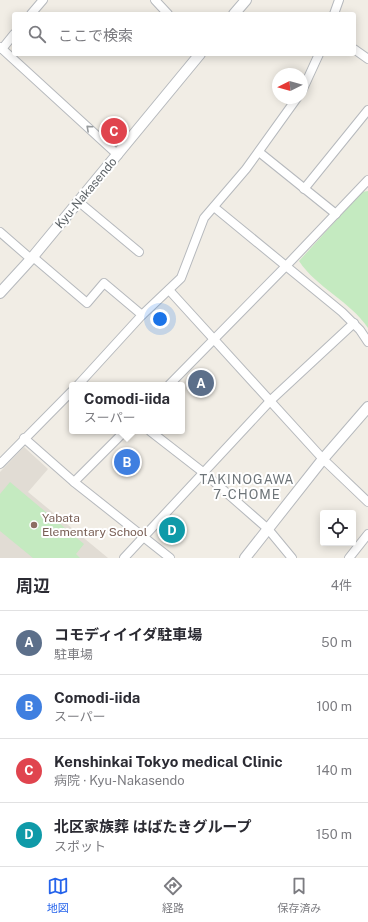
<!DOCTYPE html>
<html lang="ja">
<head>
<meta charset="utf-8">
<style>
  :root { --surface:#fff; --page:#f7f7f7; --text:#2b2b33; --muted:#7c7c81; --line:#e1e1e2; --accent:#2563eb }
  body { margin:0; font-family:"Public Sans","Noto Sans JP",sans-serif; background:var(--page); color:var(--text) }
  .controls { position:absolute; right:12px; bottom:12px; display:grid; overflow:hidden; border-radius:4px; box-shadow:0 2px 10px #0003 }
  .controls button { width:36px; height:36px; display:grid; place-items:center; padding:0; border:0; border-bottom:1px solid var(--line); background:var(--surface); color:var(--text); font:20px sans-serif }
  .compass { position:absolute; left:272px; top:68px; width:36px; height:36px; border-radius:50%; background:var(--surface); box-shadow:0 2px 10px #0003; rotate:265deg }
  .you { position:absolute; left:160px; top:319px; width:14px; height:14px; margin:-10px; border:3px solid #fff; border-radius:50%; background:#1a73e8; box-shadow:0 0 0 6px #1a73e833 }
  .badge { display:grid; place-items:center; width:26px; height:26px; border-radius:50%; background:var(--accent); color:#fff; font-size:13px; font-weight:700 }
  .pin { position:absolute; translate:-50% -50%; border:2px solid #fff; box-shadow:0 1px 4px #0006 }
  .popup { position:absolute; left:69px; top:382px; width:116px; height:52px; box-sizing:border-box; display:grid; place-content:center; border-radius:4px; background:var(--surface); filter:drop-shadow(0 1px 3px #0005); font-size:13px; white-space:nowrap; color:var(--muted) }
  .popup b { font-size:15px; color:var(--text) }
  .popup::after { content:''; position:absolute; left:50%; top:100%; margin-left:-8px; border:8px solid transparent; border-top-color:var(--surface) }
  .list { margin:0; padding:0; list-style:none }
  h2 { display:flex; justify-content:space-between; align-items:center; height:52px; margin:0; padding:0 16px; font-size:17px }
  h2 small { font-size:13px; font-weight:400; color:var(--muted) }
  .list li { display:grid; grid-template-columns:26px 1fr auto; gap:12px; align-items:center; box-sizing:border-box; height:64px; padding:0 16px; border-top:1px solid var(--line) }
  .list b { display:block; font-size:15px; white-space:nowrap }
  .list p { margin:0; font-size:13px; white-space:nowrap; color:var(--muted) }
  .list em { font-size:13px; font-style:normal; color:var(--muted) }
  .icon { flex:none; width:22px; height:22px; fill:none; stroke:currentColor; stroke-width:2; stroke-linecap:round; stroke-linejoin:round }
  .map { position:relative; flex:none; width:368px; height:558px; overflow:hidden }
  .search { position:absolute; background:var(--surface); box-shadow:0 2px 10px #0003; left:12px; right:12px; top:12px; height:44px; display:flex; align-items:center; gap:10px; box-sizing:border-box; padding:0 14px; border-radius:4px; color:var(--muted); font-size:15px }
  .sheet { height:308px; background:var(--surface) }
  nav { display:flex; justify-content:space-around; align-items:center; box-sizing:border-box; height:56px; border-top:1px solid var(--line); background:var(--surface); font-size:11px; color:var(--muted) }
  nav a { display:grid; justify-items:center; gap:2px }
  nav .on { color:var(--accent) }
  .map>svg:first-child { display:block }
  .education { fill:#e1dcd4 }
  .green { fill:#c4eac0 }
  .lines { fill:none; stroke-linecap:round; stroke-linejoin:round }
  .minor-casing { stroke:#b6b9bd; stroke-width:10 }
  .tertiary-casing { stroke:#b6b9bd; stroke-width:12 }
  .minor { stroke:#fff; stroke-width:8 }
  .tertiary { stroke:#fff; stroke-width:10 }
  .oneway { stroke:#969a9c }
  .education-dot { fill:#8d6e63; stroke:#fff; stroke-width:1.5 }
  .labels { text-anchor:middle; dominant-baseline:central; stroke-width:4; stroke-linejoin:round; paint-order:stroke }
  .street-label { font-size:12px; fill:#5d6367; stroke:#fff }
  .education-label { font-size:12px; fill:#785e54; stroke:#fff; text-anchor:start }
  .neighbourhood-label { font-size:13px; letter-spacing:1px; fill:#6e7579; stroke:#fff }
</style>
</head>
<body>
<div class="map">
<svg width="368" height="558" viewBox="0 0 368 558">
  <rect width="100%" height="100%" fill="#f1ede5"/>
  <!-- education -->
  <path class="education" d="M24,447l24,22 -20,23 80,66h-108v-86z"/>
  <!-- green -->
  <g class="green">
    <path d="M368,191v137c-18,-27 -51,-40 -69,-67l63,-69z"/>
    <path d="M10,482l74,62 -8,10 4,4h-47l-33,-27v-37z"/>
  </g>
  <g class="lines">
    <!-- minor casing -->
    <g class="minor-casing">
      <g id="minor">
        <path d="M155,0l13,14"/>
        <path d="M31,14l12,-14"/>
        <path d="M334,14l5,-14"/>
        <path d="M0,47l118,108"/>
        <path d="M2,49l12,-15"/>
        <path d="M354,49l14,10"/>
        <path d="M302,91l17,-37"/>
        <path d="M259,152l77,62"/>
        <path d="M304,189l64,-79"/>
        <path d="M79,202l60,50"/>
        <path d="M214,207l128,105 18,18 8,12"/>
        <path d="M0,232l31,27"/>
        <path d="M33,257l54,46 17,-20 38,32"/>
        <path d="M169,290l154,169 45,43"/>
        <path d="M78,385l64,-70 39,-37 23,-60 42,-49 51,-71"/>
        <path d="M169,385l117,-119 82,-86"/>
        <path d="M150,431l54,42 64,56 24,29"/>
        <path d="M24,438l50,44 96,76"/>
        <path d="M0,464l72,-73"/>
        <path d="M74,482l51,-51"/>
        <path d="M124,558l147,-158 83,-77"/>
        <path d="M349,558l19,-24"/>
      </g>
    </g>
    <!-- tertiary casing -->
    <g class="tertiary-casing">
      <g id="tertiary">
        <path d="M234,14l12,-14"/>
        <path d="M0,293l31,-34 169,-205"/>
        <path d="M245,558l78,-99 45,-52"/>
      </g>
    </g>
    <!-- minor -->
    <use href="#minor" class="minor"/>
    <!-- tertiary -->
    <use href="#tertiary" class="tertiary"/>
  </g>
  <!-- one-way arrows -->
  <defs><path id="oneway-chevron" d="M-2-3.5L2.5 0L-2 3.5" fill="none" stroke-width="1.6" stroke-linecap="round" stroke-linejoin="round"/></defs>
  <use class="oneway" href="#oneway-chevron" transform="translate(89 128) rotate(-138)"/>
  <!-- markers -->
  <circle class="education-dot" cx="34" cy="525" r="4"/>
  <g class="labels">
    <!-- street labels -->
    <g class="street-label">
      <text transform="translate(86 193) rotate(-50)">Kyu-Nakasendo</text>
    </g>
    <!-- education labels -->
    <g class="education-label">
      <text x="42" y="518">Yabata<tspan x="42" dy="14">Elementary School</tspan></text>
    </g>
    <!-- neighbourhood labels -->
    <g class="neighbourhood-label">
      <text x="247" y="479">TAKINOGAWA<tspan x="247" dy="15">7-CHOME</tspan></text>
    </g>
  </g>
</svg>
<div class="controls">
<button><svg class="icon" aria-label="locate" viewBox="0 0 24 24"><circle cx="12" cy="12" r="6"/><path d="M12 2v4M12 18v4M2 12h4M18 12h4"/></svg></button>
</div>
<svg class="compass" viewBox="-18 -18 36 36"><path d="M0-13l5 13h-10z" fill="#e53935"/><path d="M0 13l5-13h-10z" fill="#7c7c81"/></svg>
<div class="you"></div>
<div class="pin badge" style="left:201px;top:383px;background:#5c6f8a">A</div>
<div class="pin badge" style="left:127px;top:462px;background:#3f7fe0">B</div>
<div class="popup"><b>Comodi-iida</b>スーパー</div>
<div class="pin badge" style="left:114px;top:131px;background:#e0444e">C</div>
<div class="pin badge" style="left:172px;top:530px;background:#0f9aa8">D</div>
<div class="search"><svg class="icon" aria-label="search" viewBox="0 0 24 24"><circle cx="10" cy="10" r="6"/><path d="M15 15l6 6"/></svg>ここで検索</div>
</div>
<section class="sheet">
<h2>周辺<small>4件</small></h2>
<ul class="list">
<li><span class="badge" style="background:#5c6f8a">A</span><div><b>コモディイイダ駐車場</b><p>駐車場</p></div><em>50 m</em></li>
<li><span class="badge" style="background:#3f7fe0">B</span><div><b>Comodi-iida</b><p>スーパー</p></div><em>100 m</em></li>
<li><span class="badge" style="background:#e0444e">C</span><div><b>Kenshinkai Tokyo medical Clinic</b><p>病院 · Kyu-Nakasendo</p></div><em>140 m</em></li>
<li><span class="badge" style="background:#0f9aa8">D</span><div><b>北区家族葬 はばたきグループ</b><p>スポット</p></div><em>150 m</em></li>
</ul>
</section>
<nav>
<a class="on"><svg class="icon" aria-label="map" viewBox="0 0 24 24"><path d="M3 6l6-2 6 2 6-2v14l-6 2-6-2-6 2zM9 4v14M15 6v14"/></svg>地図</a>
<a><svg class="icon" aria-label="directions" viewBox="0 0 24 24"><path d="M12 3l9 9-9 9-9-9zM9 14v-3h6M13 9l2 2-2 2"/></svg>経路</a>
<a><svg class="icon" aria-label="saved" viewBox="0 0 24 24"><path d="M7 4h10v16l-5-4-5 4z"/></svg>保存済み</a>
</nav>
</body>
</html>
